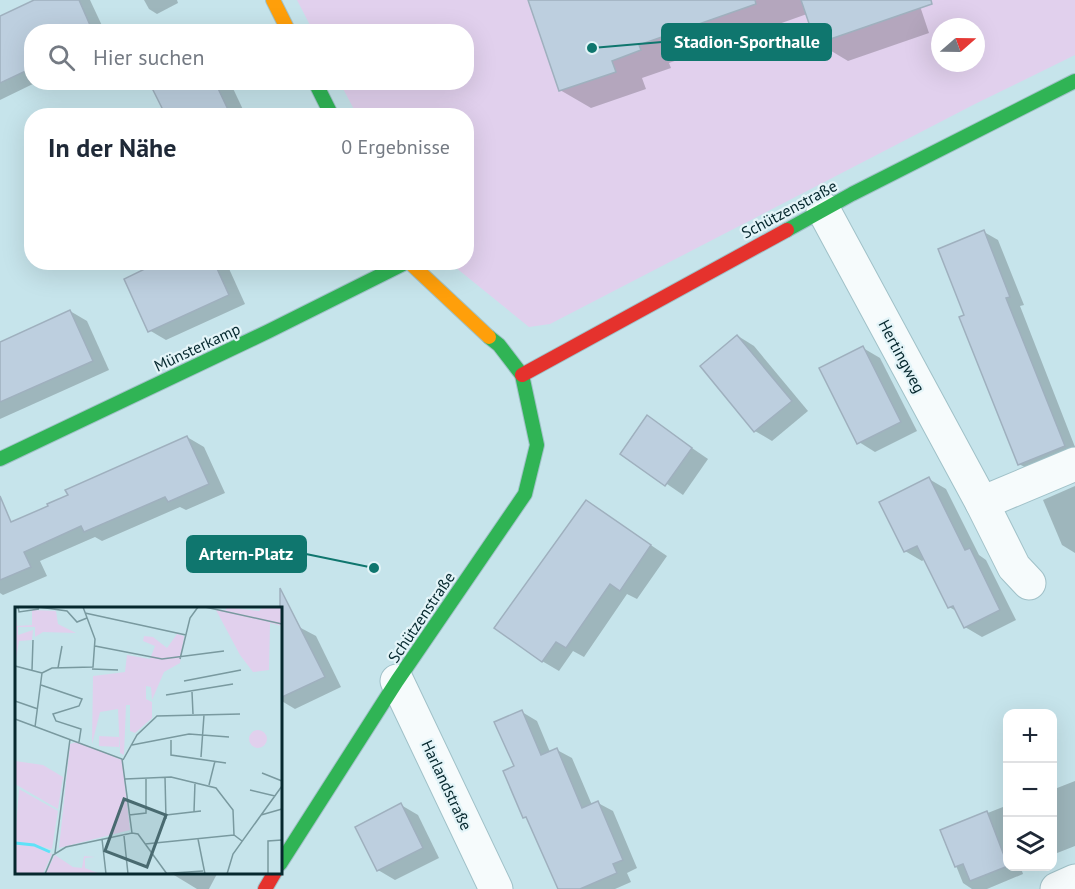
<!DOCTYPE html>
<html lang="de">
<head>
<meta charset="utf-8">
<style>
  :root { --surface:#fff; --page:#f6f6f7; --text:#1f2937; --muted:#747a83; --line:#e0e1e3 }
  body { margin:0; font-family:"PT Sans",sans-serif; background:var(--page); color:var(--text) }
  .controls { position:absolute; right:18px; bottom:18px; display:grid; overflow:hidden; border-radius:12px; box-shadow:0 6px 24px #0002 }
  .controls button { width:54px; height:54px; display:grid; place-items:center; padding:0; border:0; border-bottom:2px solid var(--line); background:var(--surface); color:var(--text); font:30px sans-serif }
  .compass { position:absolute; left:931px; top:18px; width:54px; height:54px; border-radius:50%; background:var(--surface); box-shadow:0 6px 24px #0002; rotate:70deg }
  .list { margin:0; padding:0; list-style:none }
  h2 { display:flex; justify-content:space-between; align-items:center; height:78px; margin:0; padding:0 24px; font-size:26px }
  h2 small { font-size:20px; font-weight:400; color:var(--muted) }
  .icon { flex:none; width:33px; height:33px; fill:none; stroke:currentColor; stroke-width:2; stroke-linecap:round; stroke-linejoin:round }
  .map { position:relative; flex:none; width:1075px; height:889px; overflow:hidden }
  .search { position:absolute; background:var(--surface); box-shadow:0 6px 24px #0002; left:24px; top:24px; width:450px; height:66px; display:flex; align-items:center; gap:15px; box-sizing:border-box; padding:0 21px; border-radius:24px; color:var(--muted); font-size:22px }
  .panel { position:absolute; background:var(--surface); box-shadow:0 6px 24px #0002; left:24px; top:108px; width:450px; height:162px; border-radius:24px }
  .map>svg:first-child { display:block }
  .green { fill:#e1d0ed; fill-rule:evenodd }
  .shadow { fill:#0003 }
  .building { fill:#bdcfdf; stroke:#9fb0be; stroke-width:1.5 }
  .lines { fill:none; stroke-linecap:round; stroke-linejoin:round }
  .street-casing { stroke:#a0c1c8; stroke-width:35 }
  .fast-casing { stroke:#a0c1c8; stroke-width:16 }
  .slow-casing { stroke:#a0c1c8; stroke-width:16 }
  .jam-casing { stroke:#a0c1c8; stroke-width:16 }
  .street { stroke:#f6fbfc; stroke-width:33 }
  .fast { stroke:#30b455; stroke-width:14 }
  .slow { stroke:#ff9f0a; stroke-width:14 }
  .jam { stroke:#e5322d; stroke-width:14 }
  .labels { text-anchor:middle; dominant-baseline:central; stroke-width:4.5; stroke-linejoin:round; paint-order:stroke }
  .street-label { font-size:16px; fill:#06282e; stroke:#e3f4f8 }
  .inset-river { fill:none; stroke:#5fe2f8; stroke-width:3 }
  .inset-road { fill:none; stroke:#79999f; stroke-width:1.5 }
  .view { fill:#496a70; fill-opacity:0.15; stroke:#496a70; stroke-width:3 }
  .inset-edge { fill:none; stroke:#06282e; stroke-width:3 }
  .leader { fill:none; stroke:#0f766e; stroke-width:2 }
  .callout-dot { fill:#0f766e; stroke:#e3f4f8; stroke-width:2 }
  .callout { fill:#0f766e; stroke:#0f766e; stroke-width:2 }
  .callout-label { font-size:18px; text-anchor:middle; font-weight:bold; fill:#fff }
</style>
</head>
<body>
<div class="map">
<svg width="1075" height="889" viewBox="0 0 1075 889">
  <rect width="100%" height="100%" fill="#c6e4eb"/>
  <!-- green -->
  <path class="green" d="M297,0h778v55l-100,49 -425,220 -21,3 -79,-64 16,-1v-146l-109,-1 -17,-32 126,-1v-50l-153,-1zM940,27h36v36h-36z"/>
  <!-- shadow -->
  <g class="shadow">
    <path d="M38,0h52l15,32h-73v50h5l-37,18v-82z"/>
    <path d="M144,0h33l1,3 -21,11 -8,-5z"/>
    <path d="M529,0h389l11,33 -81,28 -30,-18 -11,-29 -138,49 2,5 -29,10 4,11 -55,19 -31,-18z"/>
    <path d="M151,82h79l16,34h-79z"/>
    <path d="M984,232l14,8 26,65 -4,1 55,141v10l-41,15 -15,-8 -53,-148z"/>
    <path d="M163,262h63l19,42 -79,36 -17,-10z"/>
    <path d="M70,311l17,10 22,49 -109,49v-75z"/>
    <path d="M738,336l16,10 54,65 -36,30 -17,-10 -53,-65z"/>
    <path d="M863,348l17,10 37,73 -42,21 -16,-10z"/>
    <path d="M647,417l61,42 -25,36 -61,-42z"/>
    <path d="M187,437l17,10 21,46 -39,17 -6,-3 -78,34 -7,-4 -55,24 7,15 -44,19 -3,-2v-64l50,-22z"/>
    <path d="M929,479l17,10 33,66 7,5 30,60 -34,17 -17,-10 -7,-15 -9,-5 -24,-48 -3,2 -17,-10z"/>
    <path d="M1075,486v67l-13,-8 -19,-45z"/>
    <path d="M587,502l80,54 -30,43 -10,-5 -43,63 -11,-6 -14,20 -17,-10z"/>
    <path d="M299,627l17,9 25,51 -46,22 -15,-9v-64z"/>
    <path d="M522,712l15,9 13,31 7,-2 15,8 20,47 6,-2 15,8 24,57 -10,5 4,9 -16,7h-52l-34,-69 -5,-3 -8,-50z"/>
    <path d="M1075,781v65l-23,9v-65z"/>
    <path d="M401,805l17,10 21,43 -44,22 -17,-10z"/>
    <path d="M1008,805v61h16l-3,2 2,6 -36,15h-15l-9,-6 -21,-52z"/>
    <path d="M169,872h49l-9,17h-12z"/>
  </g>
  <!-- building -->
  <g class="building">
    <path d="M34,0h45l14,32h-61v36l-32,15v-67z"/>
    <path d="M528,0h227l1,4 -117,41 2,5 -29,11 4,11 -57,19z"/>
    <path d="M801,0h130l1,4 -116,40z"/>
    <path d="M149,82h66l16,34h-65z"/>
    <path d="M984,230l26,67 -4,1 59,148 -47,19 -59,-148 5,-2 -26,-66z"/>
    <path d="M159,262h55l15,33 -81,37 -24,-53z"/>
    <path d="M70,310l23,51 -93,41v-60z"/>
    <path d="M737,335l55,66 -38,31 -54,-66z"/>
    <path d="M863,346l38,76 -44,22 -38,-76z"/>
    <path d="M647,415l45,33 -27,38 -45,-32z"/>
    <path d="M187,436l22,48 -41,18 -3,-5 -81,35 -3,-6 -57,26 7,15 -31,13v-84l11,26 37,-16 -1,-2 21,-9 -3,-5z"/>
    <path d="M929,477l36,73 5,-2 30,62 -36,18 -11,-22 -5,2 -31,-62 -13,6 -25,-50z"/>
    <path d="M586,500l65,45 -31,46 -10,-7 -44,64 -10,-6 -14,20 -48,-34z"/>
    <path d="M280,588l45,89 -45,21z"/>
    <path d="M522,710l19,45 16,-7 25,60 16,-7 25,59 -10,4 4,9 -37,16h-22l-32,-72 -3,1 -20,-47 11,-5 -20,-44z"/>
    <path d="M401,803l22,45 -46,23 -22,-44z"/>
    <path d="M987,811l21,55 -38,15 -7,-17 -8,3 -15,-37z"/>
  </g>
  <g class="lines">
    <!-- street casing -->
    <g class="street-casing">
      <g id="street">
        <path d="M823,209l159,294 93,-39"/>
        <path d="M982,503l32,64 15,16"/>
        <path d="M397,681l99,208"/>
        <path d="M1057,889l18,-8"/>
      </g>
    </g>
    <!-- fast casing -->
    <g class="fast-casing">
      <g id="fast">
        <path d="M315,82l17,34"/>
        <path d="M787,230l65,-36 223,-113"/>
        <path d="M0,459l269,-128 138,-69"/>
        <path d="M280,864l117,-183 128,-187 12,-49 -15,-70 -23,-30 -10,-8"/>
      </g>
    </g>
    <!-- slow casing -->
    <g class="slow-casing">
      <g id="slow">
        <path d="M273,0l16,32"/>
        <path d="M409,262l80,75"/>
      </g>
    </g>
    <!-- jam casing -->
    <g class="jam-casing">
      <g id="jam">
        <path d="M522,375l265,-145"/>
        <path d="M265,889l10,-17"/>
      </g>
    </g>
    <!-- street -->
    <use href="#street" class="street"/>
    <!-- fast -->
    <use href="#fast" class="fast"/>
    <!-- slow -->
    <use href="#slow" class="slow"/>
    <!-- jam -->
    <use href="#jam" class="jam"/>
  </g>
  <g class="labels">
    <!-- street labels -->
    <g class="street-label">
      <text transform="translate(789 209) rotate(-28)">Schützenstraße</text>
      <text transform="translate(197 347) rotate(-25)">Münsterkamp</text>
      <text transform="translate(902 356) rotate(62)">Hertingweg</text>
      <text transform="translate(421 617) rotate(-56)">Schützenstraße</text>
      <text transform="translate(447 785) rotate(65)">Harlandstraße</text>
    </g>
  </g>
  <!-- overview -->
  <g transform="translate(15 607)">
    <rect width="267" height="267" fill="#c6e4eb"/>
    <path d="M234 132a9 9 0 1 1 18 0a9 9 0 1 1-18 0ZM84,129l20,1v10l-20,-1zM62,135l45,18 8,70 -71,18 11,-104zM0,154l28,4 20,12 -5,32 -43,-25zM4,182l39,22 -6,38 -37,-8zM0,237l19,2 18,8 -9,20h-28zM40,248l18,12 9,1 2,-12 11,1 -10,1v10l16,6h-56z" fill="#e1d0ed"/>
    <path d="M0,0l2,19 15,-1v-15l24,1 2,13 18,9 -33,-1 -8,5v-10h-17v8l15,-5 -1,10 -13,1 -4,24zM211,0l33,4 4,-4h19v19l-12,-3 -1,47 -16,2 -13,-17 -24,-45h10zM162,27l7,2 -4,27 -16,9 -12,28 -1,-13 -5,-1v13l6,3v16l-17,15 -5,-2v-26h-4l-2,50 -4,-2 -2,-44 -18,3 -8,32 1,-68 32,-4 2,-17 23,4 5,-13 -12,-5 1,-5 9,1 14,11z" fill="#e1d0ed"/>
    <path class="inset-river" d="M0,236l19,2 16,7"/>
    <path class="inset-road" d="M3,0l1,5 20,-3M24,0l28,4 10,11 10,-4M190,0l77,17M70,6l101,22M80,39l67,13 62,-8M165,52l10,-41 8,-11M0,59l27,7M43,61l4,-22M77,62l26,1M17,63l1,-30M27,66l10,-5 41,-1 2,-28 -12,-32M169,74l57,-11M26,78l41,14 -3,7 -26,8 3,7 25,8 -2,13M177,85l1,22M151,88l67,-11M0,94l23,8M0,112l107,40 10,74M20,120l7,-54M156,133v15l55,8M117,138l57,-11 40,3M186,150l3,-42M108,153l14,-25 20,-19 83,-2M247,166l20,8M150,170l1,42M110,172l46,-2 45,11 17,22 1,25M194,178l6,-24M235,183l25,6M179,205l1,-30M114,208l17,-2v-35M151,208l35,-4M246,208l21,-6M109,229l4,38M87,232l4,35M183,232l7,35M130,237l89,-9 8,6M40,246l15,-114M30,267l8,-19 13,-8 66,-14 6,1 29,40M143,267l45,-3M212,267l6,-20 49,-68M253,267v-33l14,-1"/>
    <path class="view" d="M109,192l42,16 -19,52 -42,-16z"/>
    <rect width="267" height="267" class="inset-edge"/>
  </g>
  <!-- callouts -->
  <path class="leader" d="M592 48L662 42M374 568L306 554"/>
  <g class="callout-dot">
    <circle cx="592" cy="48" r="6"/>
    <circle cx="374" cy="568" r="6"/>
  </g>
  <g class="callout">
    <rect x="662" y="24" width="169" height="36" rx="6"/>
    <rect x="187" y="536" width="119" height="36" rx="6"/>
  </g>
  <g class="callout-label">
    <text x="747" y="48">Stadion-Sporthalle</text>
    <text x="246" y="560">Artern-Platz</text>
  </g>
</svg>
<div class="controls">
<button>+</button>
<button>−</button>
<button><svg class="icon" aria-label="layers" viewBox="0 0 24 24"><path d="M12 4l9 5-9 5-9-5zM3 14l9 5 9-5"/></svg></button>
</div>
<svg class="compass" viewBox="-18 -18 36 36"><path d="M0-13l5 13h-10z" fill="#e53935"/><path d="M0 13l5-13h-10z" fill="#747a83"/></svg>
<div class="search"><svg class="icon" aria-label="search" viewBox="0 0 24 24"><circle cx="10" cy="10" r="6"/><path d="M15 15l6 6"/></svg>Hier suchen</div>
<section class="panel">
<h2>In der Nähe<small>0 Ergebnisse</small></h2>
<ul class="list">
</ul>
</section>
</div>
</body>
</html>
